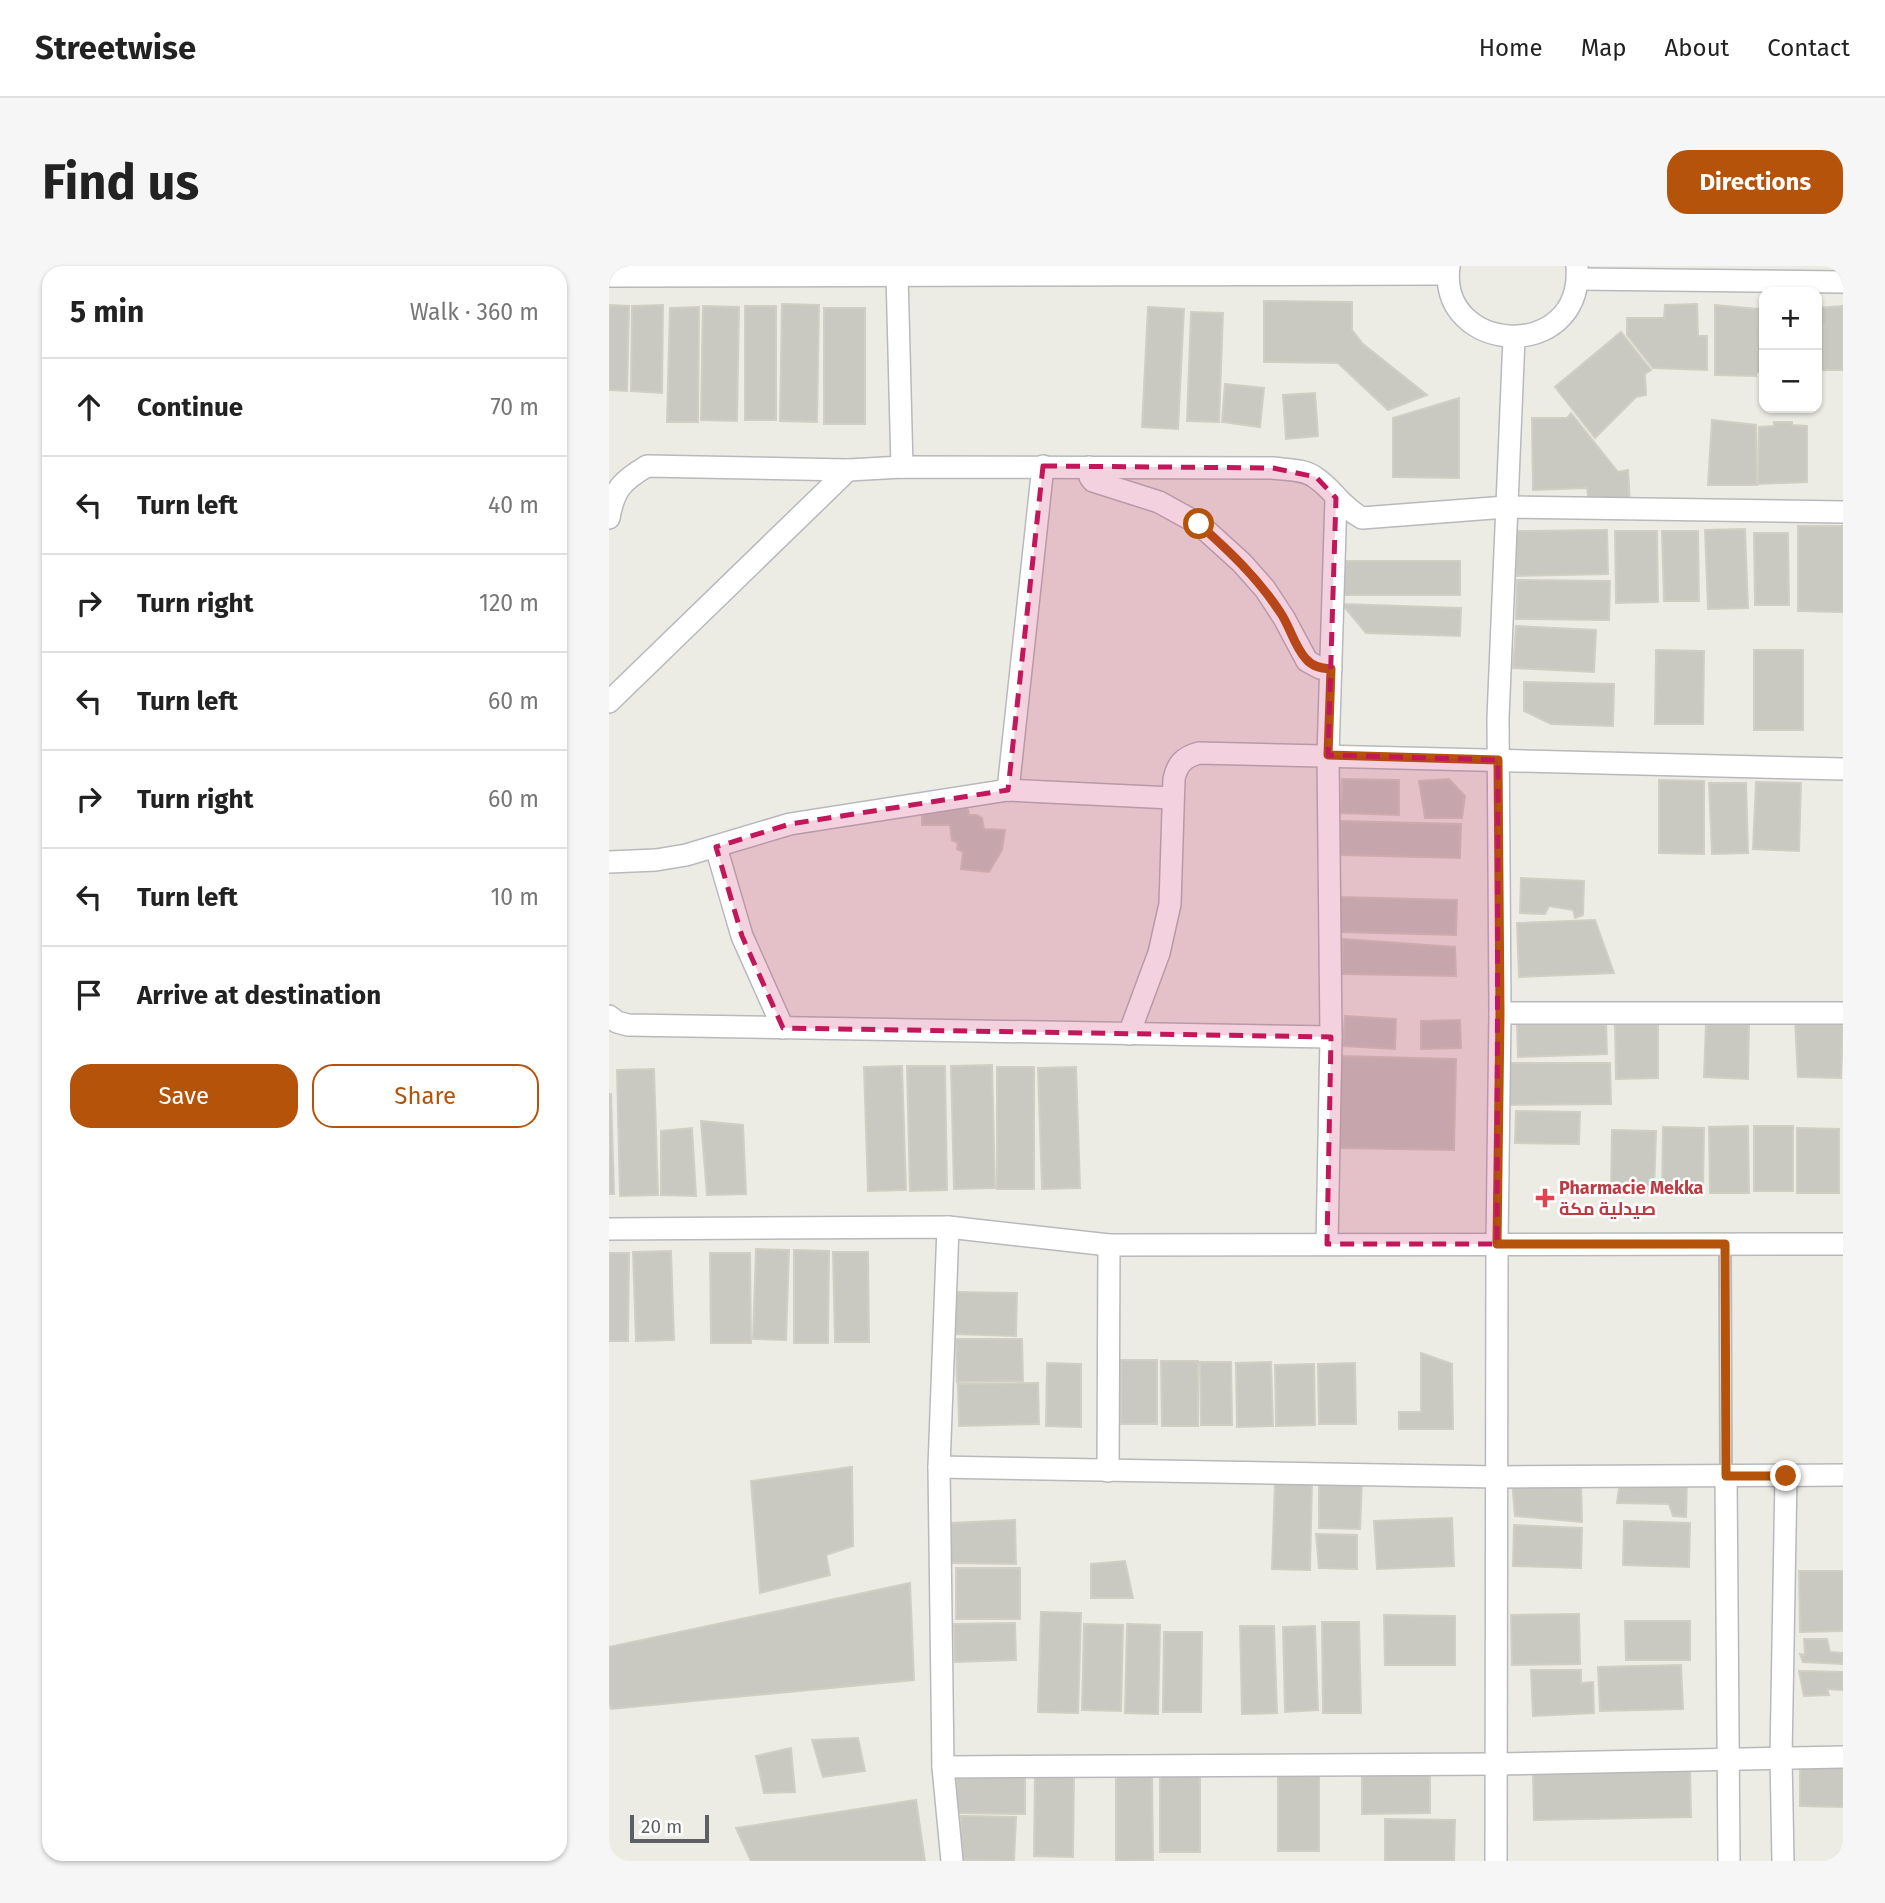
<!DOCTYPE html>
<html lang="en">
<head>
<meta charset="utf-8">
<style>
  :root { --surface:#fff; --page:#f6f6f6; --text:#222; --muted:#767676; --line:#e0e0e0; --accent:#b45309 }
  body { margin:0; font-family:"Fira Sans",Cairo,sans-serif; background:var(--page); color:var(--text) }
  .controls { position:absolute; right:21px; top:21px; display:grid; overflow:hidden; border-radius:14px; box-shadow:0 2px 5px #0004 }
  .controls button { width:63px; height:63px; display:grid; place-items:center; padding:0; border:0; border-bottom:2px solid var(--line); background:var(--surface); color:var(--text); font:35px sans-serif }
  .scale { position:absolute; left:21px; bottom:18px; width:79px; box-sizing:border-box; padding-left:7px; border:4px solid #5c5f63; border-top:0; font-size:19px; line-height:24px; white-space:nowrap; color:#5c5f63; -webkit-text-stroke:5px #fff; paint-order:stroke }
  .stop { position:absolute; width:21px; height:21px; margin:-16px; border:5px solid #b45309; border-radius:50%; background:#fff }
  .stop.end { background:#b45309; border-color:#fff; box-shadow:0 2px 7px #0008 }
  .list { margin:0; padding:0; list-style:none }
  h2 { display:flex; justify-content:space-between; align-items:center; height:91px; margin:0; padding:0 28px; font-size:30px }
  h2 small { font-size:23px; font-weight:400; color:var(--muted) }
  .list li { display:grid; grid-template-columns:46px 1fr auto; gap:21px; align-items:center; box-sizing:border-box; height:98px; padding:0 28px; border-top:2px solid var(--line) }
  .list b { display:block; font-size:26px; white-space:nowrap }
  .list em { font-size:23px; font-style:normal; color:var(--muted) }
  .actions { display:flex; gap:14px; padding:21px 28px }
  .actions a { flex:1; padding:16px 0; border:2px solid var(--accent); border-radius:21px; text-align:center; font-size:24px; color:var(--accent) }
  .actions .main { background:var(--accent); color:#fff }
  .icon { flex:none; width:38px; height:38px; fill:none; stroke:currentColor; stroke-width:2; stroke-linecap:round; stroke-linejoin:round }
  .map { position:relative; flex:none; width:1234px; height:1595px; overflow:hidden; border-radius:21px }
  header { display:flex; align-items:center; gap:42px; box-sizing:border-box; height:98px; padding:0 35px; background:var(--surface); border-bottom:2px solid var(--line) }
  header strong { font-size:33px }
  nav { display:flex; gap:38px; margin-inline-start:auto; font-size:24px }
  .intro { display:flex; align-items:center; justify-content:space-between; box-sizing:border-box; height:168px; padding:0 42px }
  h1 { margin:0; font-size:49px }
  .button { padding:18px 32px; border-radius:21px; background:var(--accent); color:#fff; font-size:24px; font-weight:700 }
  main { display:flex; gap:42px; padding:0 42px }
  aside { flex:1; background:var(--surface); border-radius:21px; box-shadow:0 2px 5px #0004 }
  .map>svg:first-child { display:block }
  .building { fill:#c9c8c1; stroke:#d1cfc3; stroke-width:2 }
  .lines { fill:none; stroke-linecap:round; stroke-linejoin:round }
  .service-casing { stroke:#b7b9bd; stroke-width:14 }
  .minor-casing { stroke:#b7b9bd; stroke-width:24 }
  .service { stroke:#fff; stroke-width:10 }
  .minor { stroke:#fff; stroke-width:21 }
  .route { stroke:#b45309; stroke-width:9 }
  .marked { fill:#c2185b; fill-opacity:0.2; stroke:#c2185b; stroke-width:5; stroke-dasharray:14 9; stroke-linejoin:round }
  .health-dot { fill:#e0444e; stroke:#fff; stroke-width:2.5 }
  .labels { text-anchor:middle; dominant-baseline:central; stroke-width:5; stroke-linejoin:round; paint-order:stroke }
  .health-label { font-size:18px; font-weight:bold; fill:#be3a42; stroke:#fff; text-anchor:start }
</style>
</head>
<body>
<header>
<strong>Streetwise</strong>
<nav><a>Home</a><a>Map</a><a>About</a><a>Contact</a></nav>
</header>
<div class="intro"><h1>Find us</h1><a class="button">Directions</a></div>
<main>
<aside>
<h2>5 min<small>Walk · 360 m</small></h2>
<ul class="list">
<li><svg class="icon" aria-label="ahead" viewBox="0 0 24 24"><path d="M12 20V5M6 11l6-6 6 6"/></svg><div><b>Continue</b></div><em>70 m</em></li>
<li><svg class="icon" aria-label="left" viewBox="0 0 24 24"><path d="M17 20v-9H6M10 6l-5 5 5 5"/></svg><div><b>Turn left</b></div><em>40 m</em></li>
<li><svg class="icon" aria-label="right" viewBox="0 0 24 24"><path d="M7 20v-9h11M14 6l5 5-5 5"/></svg><div><b>Turn right</b></div><em>120 m</em></li>
<li><svg class="icon" aria-label="left" viewBox="0 0 24 24"><path d="M17 20v-9H6M10 6l-5 5 5 5"/></svg><div><b>Turn left</b></div><em>60 m</em></li>
<li><svg class="icon" aria-label="right" viewBox="0 0 24 24"><path d="M7 20v-9h11M14 6l5 5-5 5"/></svg><div><b>Turn right</b></div><em>60 m</em></li>
<li><svg class="icon" aria-label="left" viewBox="0 0 24 24"><path d="M17 20v-9H6M10 6l-5 5 5 5"/></svg><div><b>Turn left</b></div><em>10 m</em></li>
<li><svg class="icon" aria-label="arrive" viewBox="0 0 24 24"><path d="M6 21V4h12l-3 4 3 4H6"/></svg><div><b>Arrive at destination</b></div></li>
</ul>
<div class="actions"><a class="main">Save</a><a>Share</a></div>
</aside>
<div class="map">
<svg width="1234" height="1595" viewBox="0 0 1234 1595">
  <rect width="100%" height="100%" fill="#edece4"/>
  <!-- building -->
  <g class="building">
    <path d="M655,35l88,1v28l11,14 64,51 -39,15 -50,-47 -74,-1z"/>
    <path d="M173,38l37,1 -2,117 -37,-1z"/>
    <path d="M1088,38l1,32h9v34l-54,-2 -26,-33v-17h37l1,-13z"/>
    <path d="M0,39l20,1 -2,85 -18,-1z"/>
    <path d="M54,39l-1,88 -31,-2 1,-85z"/>
    <path d="M1106,39l42,4 -1,67 -41,-1z"/>
    <path d="M94,40l36,1 -2,114 -36,-1z"/>
    <rect x="136" y="40" width="31" height="114"/>
    <path d="M1234,40v64h-19v-45h-7v-17z"/>
    <path d="M90,41l-1,115h-31l3,-114z"/>
    <path d="M539,41l36,2 -6,120 -36,-2z"/>
    <rect x="215" y="42" width="41" height="116"/>
    <path d="M1150,43h5v17h-6z"/>
    <path d="M582,46l32,1 -4,109 -32,-1z"/>
    <path d="M1149,60h6v46h-8z"/>
    <path d="M1208,60h7v44l-7,-1z"/>
    <path d="M1012,66l30,38 -6,4 1,21 -10,2 -41,41 -40,-51z"/>
    <path d="M616,118l39,4 -4,39 -38,-5z"/>
    <path d="M706,127l3,43 -32,3 -3,-44z"/>
    <path d="M850,132v80l-66,-1v-59z"/>
    <path d="M962,147l47,59 10,-2 2,34h-41l-2,-16 -54,2 -1,-72h35z"/>
    <path d="M1103,154l44,5 1,60h-49z"/>
    <path d="M1165,156h18v3l15,1v56l-49,2 1,-57 15,-1z"/>
    <path d="M1189,260h45v86l-45,-1z"/>
    <path d="M1136,263l3,79 -40,1 -3,-79z"/>
    <path d="M998,264l1,44 -92,2v-45z"/>
    <path d="M1006,265h42l1,71 -42,1z"/>
    <path d="M1053,265h36l1,70h-35z"/>
    <path d="M1145,267h34l1,72h-34z"/>
    <rect x="733" y="295" width="118" height="34"/>
    <path d="M908,314l93,1 -1,39 -93,-1z"/>
    <path d="M733,338l119,4 -1,28 -94,-3z"/>
    <path d="M907,360l80,4 -2,42 -81,-4z"/>
    <path d="M1047,384l48,1 -1,73h-48z"/>
    <rect x="1145" y="384" width="49" height="80"/>
    <path d="M915,416l90,2 -1,42 -62,-2 -27,-13z"/>
    <path d="M733,513l57,1v35l-58,-2z"/>
    <path d="M840,513l16,17 -3,22h-37l-6,-37z"/>
    <path d="M1050,514l45,1v73l-45,-1z"/>
    <path d="M1147,516l45,1 -2,68 -46,-2z"/>
    <path d="M1100,517h37l2,70 -36,1z"/>
    <path d="M358,539l2,10h8l5,3 2,11 21,1 -3,20 -13,22 -28,-3 2,-17 -6,-3 1,-6 -6,-3 -2,-15h-28v-18z"/>
    <path d="M732,555l120,3 -1,34 -120,-3z"/>
    <path d="M912,612l63,3 -1,34 -8,3 -2,-8 -24,-4 -4,8 -25,-1z"/>
    <path d="M731,631l117,3 -1,35 -116,-3z"/>
    <path d="M986,654l19,53 -95,4 -2,-54z"/>
    <path d="M734,673l112,8 1,29 -114,-2z"/>
    <path d="M736,750l51,3 -1,30 -52,-3z"/>
    <path d="M851,754l1,28 -40,1v-28z"/>
    <path d="M1186,754l48,2 -2,56 -43,-1z"/>
    <path d="M997,755l1,33 -89,3 -1,-34z"/>
    <path d="M1006,757h43v55l-42,1z"/>
    <path d="M1097,757l43,1 -1,55 -44,-2z"/>
    <path d="M730,790l117,3 -2,91 -116,-2z"/>
    <path d="M899,797h102l1,41 -102,1z"/>
    <path d="M383,799l3,123 -41,1 -3,-123z"/>
    <path d="M293,800l4,124 -38,1 -4,-124z"/>
    <path d="M298,800h38l2,124 -37,1z"/>
    <rect x="388" y="801" width="37" height="122"/>
    <path d="M467,801l4,121 -38,1 -4,-121z"/>
    <path d="M45,803l4,126 -38,1 -3,-126z"/>
    <path d="M0,828h2l3,100h-5z"/>
    <path d="M907,845l64,1 -1,32 -64,-1z"/>
    <path d="M92,855l42,4 3,69 -39,1z"/>
    <path d="M1139,860l1,67h-39l-1,-66z"/>
    <rect x="1145" y="860" width="39" height="65"/>
    <path d="M1054,861l41,1 -1,63 -41,-1z"/>
    <path d="M83,862l4,68 -35,-1v-64z"/>
    <path d="M1188,862l42,1v64h-42z"/>
    <path d="M1003,864l44,1 -2,62 -43,-2z"/>
    <path d="M147,983l33,1 -3,90 -33,-1z"/>
    <path d="M185,984l35,1 -1,92h-34z"/>
    <path d="M62,985l3,89 -38,1 -3,-89z"/>
    <path d="M224,986h35l1,90h-34z"/>
    <path d="M0,987h20l-1,88h-19z"/>
    <path d="M101,987h40l1,90h-40z"/>
    <path d="M345,1026l63,1 -1,43 -63,-2z"/>
    <path d="M347,1073h66l1,42 -66,1z"/>
    <path d="M812,1087l31,11 1,65h-54v-17h22z"/>
    <rect x="512" y="1094" width="36" height="64"/>
    <path d="M552,1095h37v65h-36z"/>
    <path d="M591,1096h31l1,63h-31z"/>
    <path d="M662,1096l2,64 -36,1 -1,-64z"/>
    <path d="M438,1097l34,1v63l-35,-1z"/>
    <path d="M746,1097l1,61h-37l-1,-60z"/>
    <path d="M705,1098l1,61 -39,1 -1,-61z"/>
    <path d="M429,1117l1,41 -80,2 -1,-42z"/>
    <path d="M243,1201l1,79 -27,9 4,20 -70,18 -9,-112z"/>
    <path d="M710,1212l43,2 -2,49 -41,-1z"/>
    <path d="M666,1215l37,1 -2,88 -38,-1z"/>
    <path d="M903,1215l69,2 1,39 -67,-6z"/>
    <path d="M1011,1215h67l-1,36 -13,-1 -4,-12 -52,-1z"/>
    <path d="M843,1252l2,48 -77,3 -3,-48z"/>
    <path d="M406,1254l1,44 -65,-1v-40z"/>
    <path d="M1015,1255l66,2 -1,44 -66,-2z"/>
    <path d="M905,1259l68,3 -1,40 -68,-2z"/>
    <path d="M707,1268l41,1v34l-38,-1z"/>
    <path d="M516,1295l8,37h-42v-34z"/>
    <rect x="347" y="1302" width="64" height="51"/>
    <path d="M1190,1305h44v60l-43,1z"/>
    <path d="M301,1317l4,97 -303,29 -2,-8v-54z"/>
    <path d="M432,1346l40,1 -3,100 -40,-1z"/>
    <path d="M970,1348l1,50 -68,1 -1,-50z"/>
    <path d="M775,1349l71,1v49h-70z"/>
    <path d="M1016,1355h65v39h-64z"/>
    <path d="M713,1356h37l2,91h-38z"/>
    <path d="M406,1357l1,37 -61,2 -1,-38z"/>
    <path d="M475,1358l39,1 -2,86 -39,-1z"/>
    <path d="M518,1358l33,1 -2,89 -33,-1z"/>
    <path d="M631,1360h34l3,87 -35,1z"/>
    <path d="M706,1360l3,84 -33,2 -2,-85z"/>
    <path d="M555,1366h38l-1,80h-38z"/>
    <path d="M1195,1373h23l3,13 13,1v11l-40,-2 -3,-8 5,1z"/>
    <path d="M1072,1399l2,44 -83,2 -2,-44z"/>
    <path d="M922,1404h50v13l12,-1 1,31 -61,3z"/>
    <path d="M1190,1405l44,1v18l-16,-1 2,6 -25,1z"/>
    <path d="M249,1472l7,33 -42,6 -11,-37z"/>
    <path d="M182,1482l4,44 -31,1 -8,-37z"/>
    <path d="M1191,1500l43,1v40l-43,-1z"/>
    <path d="M1081,1503l1,48 -157,3 -1,-48z"/>
    <rect x="551" y="1504" width="40" height="82"/>
    <path d="M669,1504l41,1v80h-41z"/>
    <path d="M348,1505l68,1v42l-68,-1z"/>
    <path d="M426,1505l39,1 -1,85 -39,-1z"/>
    <path d="M543,1506l1,88 -37,1v-88z"/>
    <path d="M753,1508h68v39l-68,1z"/>
    <path d="M307,1534l9,61h-174l-15,-33z"/>
    <path d="M352,1550l55,1 -2,44 -54,-1z"/>
    <path d="M776,1553l70,1 -1,41h-69z"/>
  </g>
  <g class="lines">
    <!-- service casing -->
    <g class="service-casing">
      <path id="service" d="M1116,978l1,232"/>
    </g>
    <!-- minor casing -->
    <g class="minor-casing">
      <g id="minor">
        <path d="M840,0c-12,89 135,98 128,0"/>
        <path d="M288,8l5,193"/>
        <path d="M0,10l839,-2"/>
        <path d="M969,13l265,3"/>
        <path d="M480,201l1,10 3,4 66,21 40,22 43,39 23,26 19,29 23,43 13,7 11,1"/>
        <path d="M0,252c5,-29 13,-37 38,-52l201,4 54,-3 371,1c14,2 32,1 43,10 18,12 24,28 46,40l144,-11 337,5"/>
        <path d="M0,436l239,-232"/>
        <path d="M399,524l35,-324"/>
        <path d="M107,581l26,89 41,92"/>
        <path d="M0,596l47,-2 30,-5 104,-31 218,-34 164,8"/>
        <path d="M891,747h343"/>
        <path d="M0,750l8,6 11,3 703,12"/>
        <path d="M520,768l30,-81 11,-49 4,-125c3,-15 10,-22 25,-26l644,16"/>
        <path d="M339,961l-9,240 4,300 9,94"/>
        <path d="M0,963l339,-2 161,18 734,-1"/>
        <path d="M718,978l4,-207 -3,-282 8,-257"/>
        <path d="M330,1201l558,10 346,-2"/>
        <path d="M499,1205l1,-226"/>
        <path d="M1117,1210l3,385"/>
        <path d="M334,1501l554,-3 346,-7"/>
        <path d="M887,1595l1,-617 3,-231 -2,-295 16,-380"/>
        <path d="M1174,1595l-2,-104 5,-281"/>
      </g>
    </g>
    <!-- service -->
    <use href="#service" class="service"/>
    <!-- minor -->
    <use href="#minor" class="minor"/>
  </g>
  <g class="lines">
    <!-- route -->
    <path class="route" d="M590,258c30,27 58,53 81,88 10,14 14,34 26,47 7,8 15,9 25,10l-3,86 170,5 2,253 -3,231h228l1,232h60"/>
  </g>
  <!-- marked area -->
  <path class="marked" d="M434,200l230,2 43,9 20,21 -8,257 170,5 -1,484h-170l4,-207 -548,-9 -41,-92 -26,-89 74,-23 218,-34z"/>
  <!-- markers -->
  <path class="health-dot" d="M932.5 921.5h7v7h7v7h-7v7h-7v-7h-7v-7h7z"/>
  <g class="labels">
    <!-- health labels -->
    <g class="health-label">
      <text x="950" y="922">Pharmacie Mekka<tspan x="950" dy="21">صيدلية مكة</tspan></text>
    </g>
  </g>
</svg>
<div class="controls">
<button>+</button>
<button>−</button>
</div>
<div class="scale">20 m</div>
<div class="stop" style="left:590px;top:258px"></div>
<div class="stop end" style="left:1177px;top:1210px"></div>
</div>
</main>
</body>
</html>
